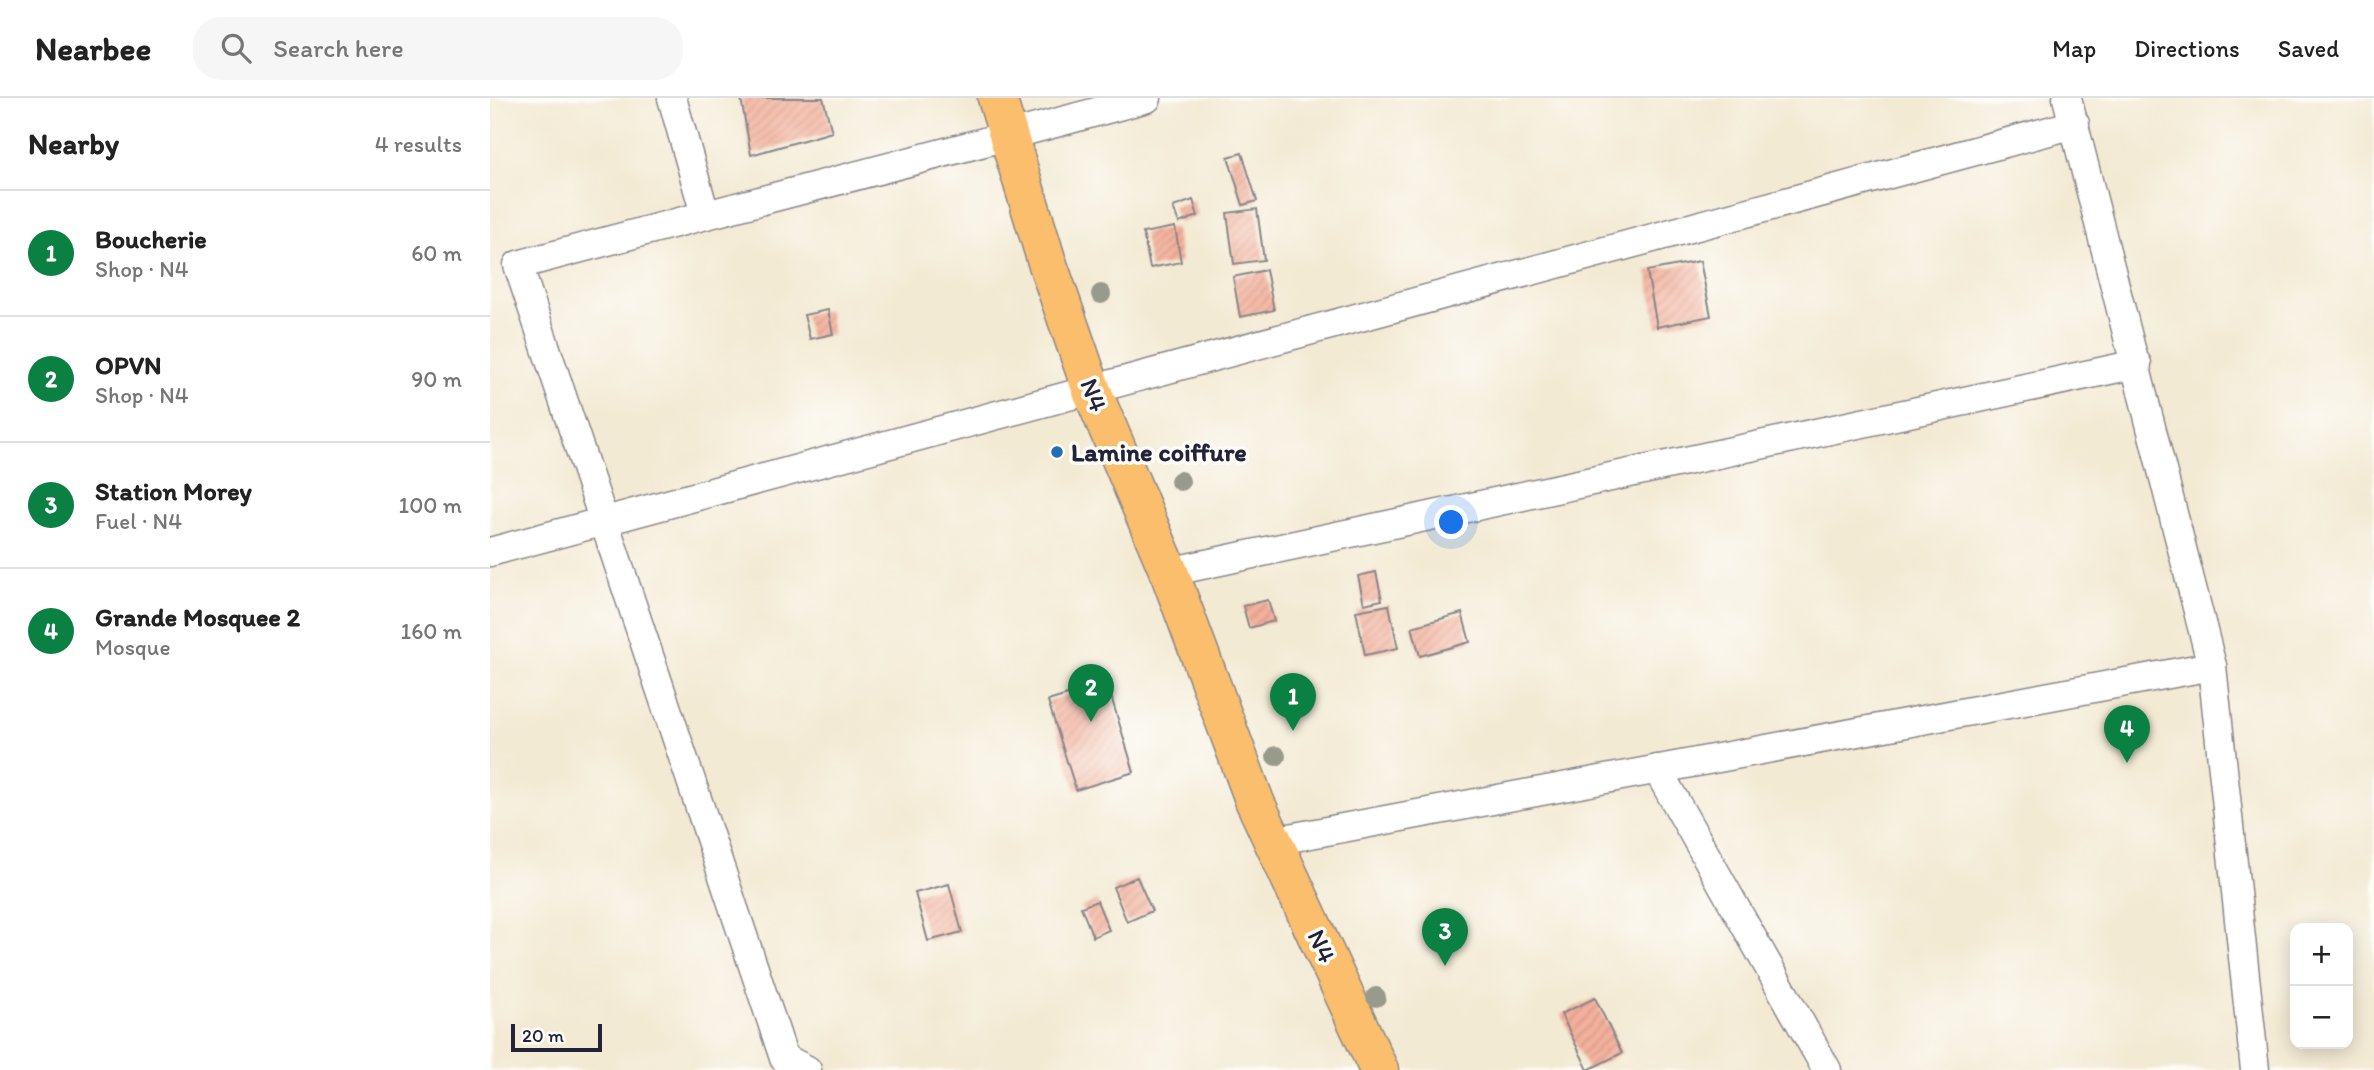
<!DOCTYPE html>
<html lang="en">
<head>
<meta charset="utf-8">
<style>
  :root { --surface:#fff; --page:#f6f6f6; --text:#222; --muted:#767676; --line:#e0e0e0; --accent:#0b8043 }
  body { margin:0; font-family:Itim,sans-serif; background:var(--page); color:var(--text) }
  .controls { position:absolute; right:21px; bottom:21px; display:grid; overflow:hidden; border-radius:14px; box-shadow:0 4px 18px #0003 }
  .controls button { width:63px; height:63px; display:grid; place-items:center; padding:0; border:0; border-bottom:2px solid var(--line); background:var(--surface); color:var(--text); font:35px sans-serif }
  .scale { position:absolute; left:21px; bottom:18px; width:91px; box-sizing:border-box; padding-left:7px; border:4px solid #22223b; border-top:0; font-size:19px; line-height:24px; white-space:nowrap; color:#22223b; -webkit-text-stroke:5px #fdfcf7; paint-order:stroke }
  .you { position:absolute; left:962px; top:425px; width:24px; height:24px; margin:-18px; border:5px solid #fff; border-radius:50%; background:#1a73e8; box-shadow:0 0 0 10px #1a73e833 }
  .badge { display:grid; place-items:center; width:46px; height:46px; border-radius:50%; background:var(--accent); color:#fff; font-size:23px; font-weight:700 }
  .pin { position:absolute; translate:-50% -58px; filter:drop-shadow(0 2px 4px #0008) }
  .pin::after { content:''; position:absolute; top:37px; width:24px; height:21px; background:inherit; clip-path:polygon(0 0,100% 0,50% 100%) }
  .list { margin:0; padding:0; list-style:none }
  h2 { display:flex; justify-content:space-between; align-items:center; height:91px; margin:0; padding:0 28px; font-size:30px }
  h2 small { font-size:23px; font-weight:400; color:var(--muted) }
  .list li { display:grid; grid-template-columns:46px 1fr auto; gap:21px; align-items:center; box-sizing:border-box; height:126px; padding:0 28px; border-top:2px solid var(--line) }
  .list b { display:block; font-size:26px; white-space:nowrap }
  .list p { margin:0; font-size:23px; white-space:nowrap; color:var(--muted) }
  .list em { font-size:23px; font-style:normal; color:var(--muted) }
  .icon { flex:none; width:38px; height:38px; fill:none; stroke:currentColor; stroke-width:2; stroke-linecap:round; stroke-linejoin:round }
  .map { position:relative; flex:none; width:1884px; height:972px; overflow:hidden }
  header { display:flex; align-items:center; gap:42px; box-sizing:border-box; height:98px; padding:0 35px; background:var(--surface); border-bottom:2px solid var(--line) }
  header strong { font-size:33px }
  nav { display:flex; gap:38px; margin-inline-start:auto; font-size:24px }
  .search { width:490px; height:63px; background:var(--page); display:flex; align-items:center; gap:18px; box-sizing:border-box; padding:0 24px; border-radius:28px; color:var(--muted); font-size:26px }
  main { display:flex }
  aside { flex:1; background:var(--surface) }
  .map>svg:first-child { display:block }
  .building { fill:url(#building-hatch) }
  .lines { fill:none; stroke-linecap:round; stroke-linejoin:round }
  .minor-casing { stroke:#8a8688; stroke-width:31 }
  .primary-casing { stroke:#8a8688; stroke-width:41 }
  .minor { stroke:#fff; stroke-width:28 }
  .primary { stroke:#fabe6d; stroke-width:38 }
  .tree { fill:#989a8b }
  .poi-dot { fill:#1f6fb2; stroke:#fdfcf7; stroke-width:2.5 }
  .labels { text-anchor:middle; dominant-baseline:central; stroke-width:7; stroke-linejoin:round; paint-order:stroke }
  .street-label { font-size:26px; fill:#22223b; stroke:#fdfcf7 }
  .poi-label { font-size:26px; font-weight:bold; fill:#22223b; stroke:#fdfcf7; text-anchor:start }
</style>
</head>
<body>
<header>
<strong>Nearbee</strong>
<div class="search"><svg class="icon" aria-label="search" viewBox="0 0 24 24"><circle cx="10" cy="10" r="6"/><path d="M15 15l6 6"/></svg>Search here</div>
<nav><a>Map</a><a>Directions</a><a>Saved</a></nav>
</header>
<main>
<aside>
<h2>Nearby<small>4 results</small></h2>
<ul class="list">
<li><span class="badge">1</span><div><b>Boucherie</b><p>Shop · N4</p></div><em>60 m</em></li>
<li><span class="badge">2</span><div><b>OPVN</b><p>Shop · N4</p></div><em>90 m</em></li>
<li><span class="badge">3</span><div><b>Station Morey</b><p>Fuel · N4</p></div><em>100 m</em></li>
<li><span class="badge">4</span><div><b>Grande Mosquee 2</b><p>Mosque</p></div><em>160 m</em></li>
</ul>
</aside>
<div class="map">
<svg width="1884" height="972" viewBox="0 0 1884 972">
  <defs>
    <pattern id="building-hatch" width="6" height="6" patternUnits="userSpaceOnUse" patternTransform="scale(1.75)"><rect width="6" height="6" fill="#f4b19c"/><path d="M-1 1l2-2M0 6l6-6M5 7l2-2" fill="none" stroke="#d19887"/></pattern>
  </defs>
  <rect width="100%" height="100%" fill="#fdfcf7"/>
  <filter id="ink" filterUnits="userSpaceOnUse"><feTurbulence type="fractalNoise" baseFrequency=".0143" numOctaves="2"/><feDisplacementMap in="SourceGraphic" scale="14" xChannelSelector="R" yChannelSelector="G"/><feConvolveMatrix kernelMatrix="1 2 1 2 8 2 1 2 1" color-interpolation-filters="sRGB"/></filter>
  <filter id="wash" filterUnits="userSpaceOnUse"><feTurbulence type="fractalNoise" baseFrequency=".00686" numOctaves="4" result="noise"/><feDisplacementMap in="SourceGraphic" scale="28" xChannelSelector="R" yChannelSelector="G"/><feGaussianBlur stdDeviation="1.57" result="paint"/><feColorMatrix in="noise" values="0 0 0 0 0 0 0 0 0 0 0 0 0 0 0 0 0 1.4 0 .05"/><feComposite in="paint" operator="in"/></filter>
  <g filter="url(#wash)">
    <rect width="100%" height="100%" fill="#f3ead4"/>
    <g id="blocks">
      <!-- building -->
      <g class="building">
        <path d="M251,0h82l9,34 -81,23z"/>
        <path d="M752,55l15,48 -14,4 -15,-48z"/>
        <path d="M703,102l5,16 -19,7 -6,-16z"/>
        <path d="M767,111l7,51 -30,4 -7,-51z"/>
        <path d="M685,129l6,35 -31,6 -7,-35z"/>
        <path d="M1210,163l11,55 -54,11 -10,-56z"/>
        <path d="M776,172l8,40 -34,7 -7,-40z"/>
        <path d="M338,212l5,24 -23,5 -6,-24z"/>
        <path d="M886,474l6,28 -18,4 -6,-28z"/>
        <path d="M778,502l6,21 -25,7 -6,-22z"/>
        <path d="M899,507l9,43 -33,7 -9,-44z"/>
        <path d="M972,515l8,29 -50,14 -8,-29z"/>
        <path d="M617,585l27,89 -58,18 -28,-89z"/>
        <path d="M647,779l15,34 -25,11 -14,-35z"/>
        <path d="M459,786l13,48 -34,9 -13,-48z"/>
        <path d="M607,803l12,29 -16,7 -12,-30z"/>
        <path d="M1105,900l27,55 -34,17 -27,-56z"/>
      </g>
    </g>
  </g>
  <g filter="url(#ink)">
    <use href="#blocks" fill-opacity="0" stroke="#8a8688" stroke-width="2"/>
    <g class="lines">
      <!-- minor casing -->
      <g class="minor-casing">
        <g id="minor">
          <path d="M182,0l33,116"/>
          <path d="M1577,0l145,568 43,404"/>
          <path d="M0,454l1585,-428"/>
          <path d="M679,474l968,-208"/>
          <path d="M1167,671l170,301"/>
          <path d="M783,743l939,-175"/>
          <path d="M317,972l-23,-12 -266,-793c210,-57 420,-109 629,-167"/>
        </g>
      </g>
      <!-- primary casing -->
      <g class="primary-casing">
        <path id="primary" d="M507,0l49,161 46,132 77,181 86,230 124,268"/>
      </g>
      <!-- minor -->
      <use href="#minor" class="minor"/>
      <!-- primary -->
      <use href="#primary" class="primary"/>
    </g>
    <!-- trees -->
    <g class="tree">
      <circle cx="611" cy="196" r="10"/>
      <circle cx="690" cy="383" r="10"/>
      <circle cx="786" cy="658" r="10"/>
      <circle cx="886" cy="899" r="10"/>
    </g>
  </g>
  <!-- markers -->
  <circle class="poi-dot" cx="567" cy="354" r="7"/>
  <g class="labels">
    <!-- street labels -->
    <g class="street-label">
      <text transform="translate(604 297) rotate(69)">N4</text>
      <text transform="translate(832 848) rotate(65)">N4</text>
    </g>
    <!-- poi labels -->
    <g class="poi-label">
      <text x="581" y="354">Lamine coiffure</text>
    </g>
  </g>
</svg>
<div class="controls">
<button>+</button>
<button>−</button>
</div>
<div class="scale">20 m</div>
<div class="you"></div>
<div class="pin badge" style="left:803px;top:633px">1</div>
<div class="pin badge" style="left:601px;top:624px">2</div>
<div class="pin badge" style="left:955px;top:868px">3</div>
<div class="pin badge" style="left:1637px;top:665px">4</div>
</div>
</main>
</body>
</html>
